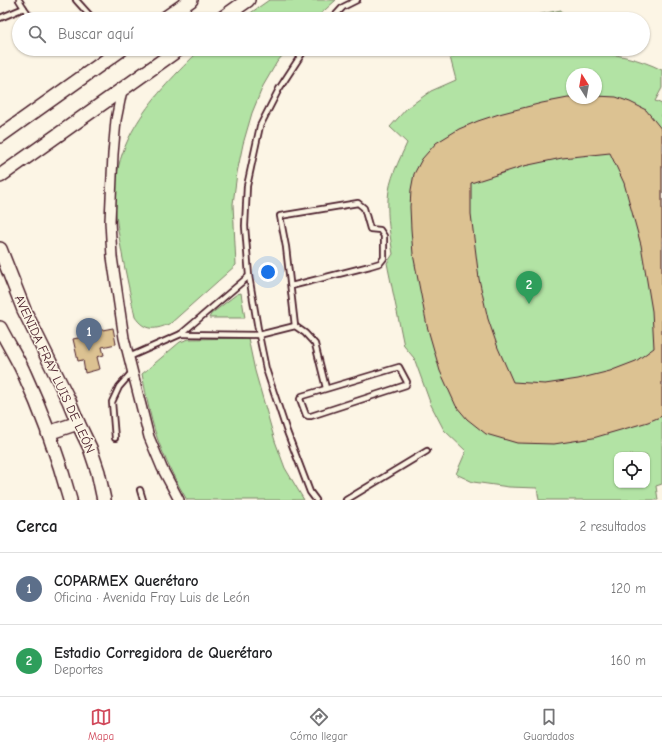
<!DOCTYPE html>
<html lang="es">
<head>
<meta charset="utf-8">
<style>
  :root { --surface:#fff; --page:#f2f2f2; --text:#202124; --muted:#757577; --line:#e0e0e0; --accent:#d1495b }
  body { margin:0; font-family:"Comic Neue",sans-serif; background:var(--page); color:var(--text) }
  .controls { position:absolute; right:12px; bottom:12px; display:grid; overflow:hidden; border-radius:8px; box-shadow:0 1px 3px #0004 }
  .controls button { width:36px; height:36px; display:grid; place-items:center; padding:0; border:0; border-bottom:1px solid var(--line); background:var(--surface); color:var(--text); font:20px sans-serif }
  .compass { position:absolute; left:566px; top:68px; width:36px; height:36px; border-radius:50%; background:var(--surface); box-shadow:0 1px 3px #0004; rotate:349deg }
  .you { position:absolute; left:268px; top:272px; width:14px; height:14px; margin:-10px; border:3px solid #fff; border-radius:50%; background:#1a73e8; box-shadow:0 0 0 6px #1a73e833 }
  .badge { display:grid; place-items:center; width:26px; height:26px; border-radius:50%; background:var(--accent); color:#fff; font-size:13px; font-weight:700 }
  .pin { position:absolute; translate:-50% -33px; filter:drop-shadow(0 1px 2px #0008) }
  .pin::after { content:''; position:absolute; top:21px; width:14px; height:12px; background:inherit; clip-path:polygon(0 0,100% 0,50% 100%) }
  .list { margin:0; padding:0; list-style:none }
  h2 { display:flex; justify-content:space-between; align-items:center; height:52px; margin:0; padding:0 16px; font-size:17px }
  h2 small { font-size:13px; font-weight:400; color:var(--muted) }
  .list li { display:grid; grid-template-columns:26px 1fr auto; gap:12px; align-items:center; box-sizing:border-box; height:72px; padding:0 16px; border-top:1px solid var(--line) }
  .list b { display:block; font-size:15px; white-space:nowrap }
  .list p { margin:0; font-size:13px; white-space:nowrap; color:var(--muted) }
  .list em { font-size:13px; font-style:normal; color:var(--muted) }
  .icon { flex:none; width:22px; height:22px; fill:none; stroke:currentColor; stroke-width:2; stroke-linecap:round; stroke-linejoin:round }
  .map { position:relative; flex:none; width:662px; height:500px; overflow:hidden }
  .search { position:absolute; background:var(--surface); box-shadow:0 1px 3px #0004; left:12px; right:12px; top:12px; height:44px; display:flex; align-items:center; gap:10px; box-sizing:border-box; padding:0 14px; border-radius:22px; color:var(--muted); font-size:15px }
  .sheet { height:196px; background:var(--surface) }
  nav { display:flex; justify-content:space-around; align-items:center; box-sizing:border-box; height:56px; border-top:1px solid var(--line); background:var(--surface); font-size:11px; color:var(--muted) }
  nav a { display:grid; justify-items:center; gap:2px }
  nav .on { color:var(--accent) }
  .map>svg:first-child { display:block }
  .green { fill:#b2e3a4; stroke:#7e8168; fill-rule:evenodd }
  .building { fill:#dcc292; stroke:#4a1f2b; fill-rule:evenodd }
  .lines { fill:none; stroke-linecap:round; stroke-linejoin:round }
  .lane-casing { stroke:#4a1f2b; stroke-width:8 }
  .street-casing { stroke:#4a1f2b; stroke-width:12 }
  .secondary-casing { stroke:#4a1f2b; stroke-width:16 }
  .lane { stroke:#fcf5e5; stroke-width:4.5 }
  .street { stroke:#fcf5e5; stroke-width:9 }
  .secondary { stroke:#fcf5e5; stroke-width:13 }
  .labels { text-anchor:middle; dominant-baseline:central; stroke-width:3; stroke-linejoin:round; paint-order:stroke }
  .street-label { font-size:13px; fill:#4a1f2b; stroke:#fcf5e5 }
</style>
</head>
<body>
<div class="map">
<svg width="662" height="500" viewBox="0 0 662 500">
  <rect width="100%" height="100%" fill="#fcf5e5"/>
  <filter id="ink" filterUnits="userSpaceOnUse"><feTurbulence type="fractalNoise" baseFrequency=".025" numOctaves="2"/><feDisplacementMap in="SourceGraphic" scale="8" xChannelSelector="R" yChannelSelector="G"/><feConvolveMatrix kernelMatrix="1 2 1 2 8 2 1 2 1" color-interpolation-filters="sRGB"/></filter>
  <g filter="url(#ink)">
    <!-- green -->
    <g class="green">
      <path d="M269,0h67l-21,19h-73z"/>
      <path d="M561,10l2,9h-46z"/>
      <path d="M201,49h87l-11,13 -14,24 -11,27 -9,31 -6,29 -4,31 3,61 -65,58c-15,7 -26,9 -36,-6 -7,-34 -15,-68 -19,-102 -9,-72 38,-120 85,-166z"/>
      <path d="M468,49h121l1,3c26,2 48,6 72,18v18l-7,13 7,3v380l-6,2 2,14h-119l-2,-12 -28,-1 -36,-5 -17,-8 10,-23 -22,-21 -13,-25 -17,-47 -10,-12 -17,-83 6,-9c-3,-18 -6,-37 -5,-55 1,-20 11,-38 19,-56l-17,-16 17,-19 24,-17 25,-11 -6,-23 18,-6zM572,74h24v24h-24zM617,455h30v30h-30z"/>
      <path d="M241,293l4,25h-36l2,-4 26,-20z"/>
      <path d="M248,338l7,33 20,70 10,27 19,32h-117c-10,-17 -19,-34 -26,-52 -10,-24 -14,-49 -19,-74l38,-32 9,-3z"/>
    </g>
    <!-- building -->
    <g class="building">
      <path d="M596,96l20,1 14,5 16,8 16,20v286l-14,6 -55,16 -39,6 -37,-1 -31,-9 -19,-15 -11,-13 -16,-35 -13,-45 -14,-72 -2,-25 -1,-22 1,-17 3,-16 8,-15 14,-16 23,-14 19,-8 21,-7 43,-11 26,-5h28zM610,153l14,30 17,62 11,66 2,37 -18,13 -26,10 -32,8 -33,5 -32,-2 -15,-34 -10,-29 -9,-40 -8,-65v-31l53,-17 38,-8z"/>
      <path d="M113,328l3,16 -14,3 2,8 -7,2 3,12 -15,4 -2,-13 -5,1 -5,-22 24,-5v-3z"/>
    </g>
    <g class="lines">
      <!-- lane casing -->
      <g class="lane-casing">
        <g id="lane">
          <path d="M19,0l5,8 8,11"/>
          <path d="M76,0l17,19"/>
          <path d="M0,18l24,-10"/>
          <path d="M332,19l11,-12 14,-7"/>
          <path d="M305,49l-26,40 -19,37 -13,60 -2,40 4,50 10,59 7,34 20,60 24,63 6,8"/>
          <path d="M291,286l79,-20 10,-3 4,-5v-22l-4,-6 -10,-1 -6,-21 -6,-5 -78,13 6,31 9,79"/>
          <path d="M181,334l78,1 36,-9 10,7 10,11 11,44"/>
          <path d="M129,357l52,-23 68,-58"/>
          <path d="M399,367l8,15 -1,3 -95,31h-3l-2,-1 -6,-16 2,-3z"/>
          <path d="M115,438l-3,-36 7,-15 14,-16"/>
          <path d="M140,490l3,10"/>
          <path d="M346,500l81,-49"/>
        </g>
      </g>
      <!-- street casing -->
      <g class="street-casing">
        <path id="street" d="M122,90l-6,30 -3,34 -3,67 2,36 12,81 25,99 13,31 17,32"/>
      </g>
      <!-- secondary casing -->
      <g class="secondary-casing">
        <g id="secondary">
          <path d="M164,19l27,-19"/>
          <path d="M221,19l27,-19"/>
          <path d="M0,136l122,-87"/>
          <path d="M0,176l179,-127"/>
          <path d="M0,249l24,61 45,91 9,22 12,25 8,24 6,28"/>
          <path d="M0,328c7,14 16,28 23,43 19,41 35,85 47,129"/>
          <path d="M48,433l30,-10"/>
        </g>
      </g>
      <!-- lane -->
      <use href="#lane" class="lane"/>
      <!-- street -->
      <use href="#street" class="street"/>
      <!-- secondary -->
      <use href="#secondary" class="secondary"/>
    </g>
  </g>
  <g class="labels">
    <!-- street labels -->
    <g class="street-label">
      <text transform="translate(55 374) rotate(65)">AVENIDA FRAY LUIS DE LEÓN</text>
    </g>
  </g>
</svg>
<div class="controls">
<button><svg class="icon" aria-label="locate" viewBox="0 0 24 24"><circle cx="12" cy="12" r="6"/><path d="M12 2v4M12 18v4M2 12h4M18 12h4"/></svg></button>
</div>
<svg class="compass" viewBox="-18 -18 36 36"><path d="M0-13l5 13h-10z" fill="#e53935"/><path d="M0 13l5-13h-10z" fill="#757577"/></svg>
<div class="you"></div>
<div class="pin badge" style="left:89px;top:351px;background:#5c6f8a">1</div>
<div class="pin badge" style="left:529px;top:304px;background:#2e9e5b">2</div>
<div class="search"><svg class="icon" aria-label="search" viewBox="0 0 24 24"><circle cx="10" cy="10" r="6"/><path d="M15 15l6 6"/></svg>Buscar aquí</div>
</div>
<section class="sheet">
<h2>Cerca<small>2 resultados</small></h2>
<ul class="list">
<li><span class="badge" style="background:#5c6f8a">1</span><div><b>COPARMEX Querétaro</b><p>Oficina · Avenida Fray Luis de León</p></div><em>120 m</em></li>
<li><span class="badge" style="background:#2e9e5b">2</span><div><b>Estadio Corregidora de Querétaro</b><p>Deportes</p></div><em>160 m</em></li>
</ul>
</section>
<nav>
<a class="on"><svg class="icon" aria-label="map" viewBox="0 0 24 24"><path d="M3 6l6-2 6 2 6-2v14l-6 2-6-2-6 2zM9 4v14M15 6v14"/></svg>Mapa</a>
<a><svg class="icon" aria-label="directions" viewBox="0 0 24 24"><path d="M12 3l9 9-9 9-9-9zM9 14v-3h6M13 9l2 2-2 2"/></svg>Cómo llegar</a>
<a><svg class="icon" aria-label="saved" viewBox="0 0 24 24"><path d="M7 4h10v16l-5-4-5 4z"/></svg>Guardados</a>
</nav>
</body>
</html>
